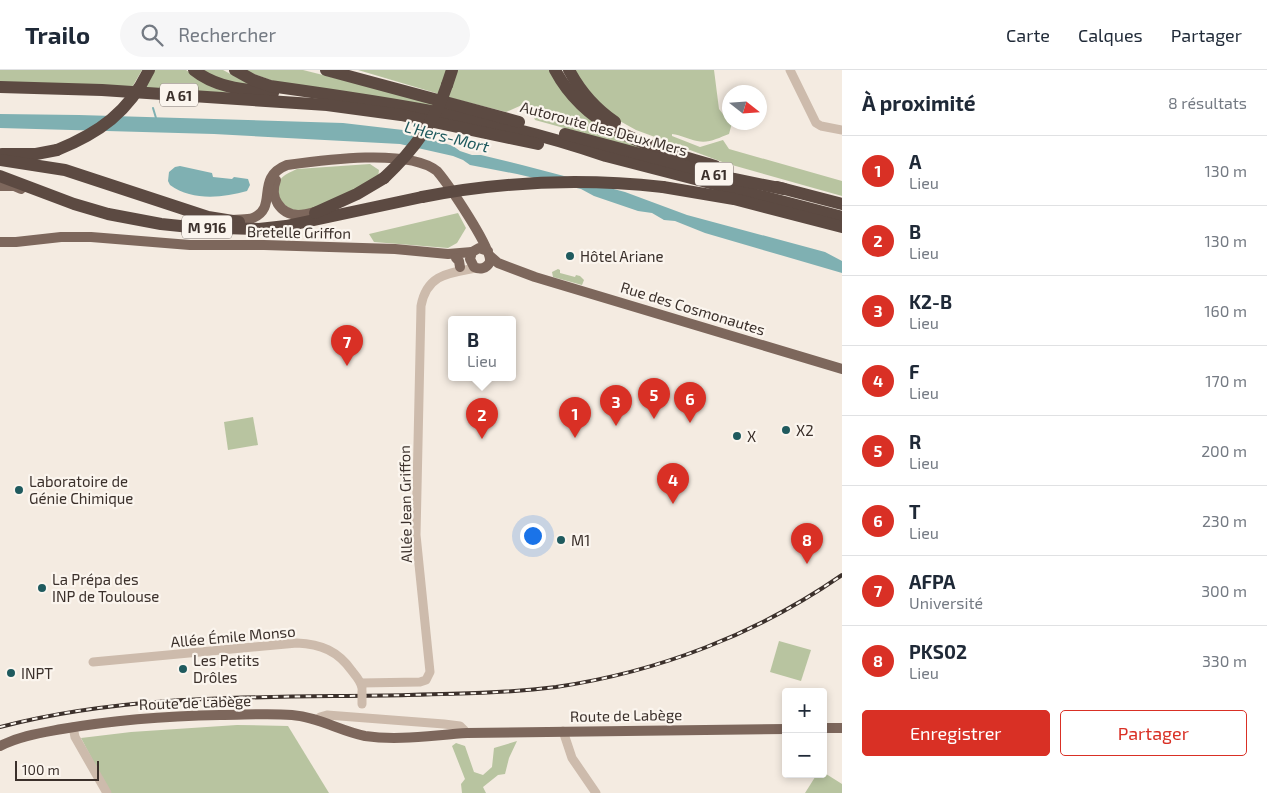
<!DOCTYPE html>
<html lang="fr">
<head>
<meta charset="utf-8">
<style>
  :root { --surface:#fff; --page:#f6f6f7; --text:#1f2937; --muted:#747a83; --line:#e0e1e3; --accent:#d93025 }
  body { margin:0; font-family:"Exo 2",sans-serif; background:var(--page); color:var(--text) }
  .controls { position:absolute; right:15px; bottom:15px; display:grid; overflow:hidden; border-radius:5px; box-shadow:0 2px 8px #0003 }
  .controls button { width:45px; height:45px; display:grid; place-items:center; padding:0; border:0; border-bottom:1px solid var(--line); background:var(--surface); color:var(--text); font:25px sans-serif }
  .compass { position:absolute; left:722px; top:15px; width:45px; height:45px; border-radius:50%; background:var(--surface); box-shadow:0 2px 8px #0003; rotate:107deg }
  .scale { position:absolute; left:15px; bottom:12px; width:84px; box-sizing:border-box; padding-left:5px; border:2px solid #3b302b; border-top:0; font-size:14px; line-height:18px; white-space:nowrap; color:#3b302b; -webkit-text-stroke:4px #fbf5ee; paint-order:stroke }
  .you { position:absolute; left:532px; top:465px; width:18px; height:18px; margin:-12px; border:4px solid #fff; border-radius:50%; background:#1a73e8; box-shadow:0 0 0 8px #1a73e833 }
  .badge { display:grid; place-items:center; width:32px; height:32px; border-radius:50%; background:var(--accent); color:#fff; font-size:16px; font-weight:700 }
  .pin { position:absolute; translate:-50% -41px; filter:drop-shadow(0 1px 2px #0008) }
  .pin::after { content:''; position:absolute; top:26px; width:18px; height:15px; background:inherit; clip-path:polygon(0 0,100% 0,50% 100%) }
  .popup { position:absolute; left:448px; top:246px; width:68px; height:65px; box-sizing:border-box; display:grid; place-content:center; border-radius:5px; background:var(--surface); filter:drop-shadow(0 1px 4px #0005); font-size:16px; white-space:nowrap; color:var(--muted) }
  .popup b { font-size:19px; color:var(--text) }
  .popup::after { content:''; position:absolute; left:50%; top:100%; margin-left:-10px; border:10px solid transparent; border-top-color:var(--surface) }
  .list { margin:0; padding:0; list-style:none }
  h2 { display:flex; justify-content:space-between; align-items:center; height:65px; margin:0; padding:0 20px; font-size:21px }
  h2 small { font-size:16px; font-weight:400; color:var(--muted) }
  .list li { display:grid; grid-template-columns:32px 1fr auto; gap:15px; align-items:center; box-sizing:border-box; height:70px; padding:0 20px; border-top:1px solid var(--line) }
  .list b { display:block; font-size:19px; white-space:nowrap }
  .list p { margin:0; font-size:16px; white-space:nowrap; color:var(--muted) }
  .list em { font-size:16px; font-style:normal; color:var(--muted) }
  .actions { display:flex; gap:10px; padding:15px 20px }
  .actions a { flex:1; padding:11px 0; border:1px solid var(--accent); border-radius:5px; text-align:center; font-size:18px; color:var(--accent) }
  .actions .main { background:var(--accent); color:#fff }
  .icon { flex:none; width:28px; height:28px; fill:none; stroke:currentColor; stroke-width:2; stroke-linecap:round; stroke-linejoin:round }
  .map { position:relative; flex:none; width:842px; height:723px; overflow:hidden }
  header { display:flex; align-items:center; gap:30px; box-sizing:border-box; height:70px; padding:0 25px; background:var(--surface); border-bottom:1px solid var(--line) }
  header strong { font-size:24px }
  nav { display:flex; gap:28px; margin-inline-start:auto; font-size:18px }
  .search { width:350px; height:45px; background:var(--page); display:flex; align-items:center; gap:12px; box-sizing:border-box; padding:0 18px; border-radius:28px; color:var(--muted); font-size:19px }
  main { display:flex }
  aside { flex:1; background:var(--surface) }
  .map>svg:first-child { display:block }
  .green { fill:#b8c4a0 }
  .water { fill:#7fb0b2 }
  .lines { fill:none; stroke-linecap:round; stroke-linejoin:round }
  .stream { stroke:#7fb0b2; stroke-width:2 }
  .minor { stroke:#cdbbac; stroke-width:9 }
  .major { stroke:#7d675c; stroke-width:10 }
  .highway { stroke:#5c4a42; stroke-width:12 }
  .rail-casing { stroke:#3b302b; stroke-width:4 }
  .rail { stroke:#fbf5ee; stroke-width:2; stroke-dasharray:5.5; stroke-linecap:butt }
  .minor-bridge { stroke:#cdbbac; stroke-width:9 }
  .highway-bridge { stroke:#5c4a42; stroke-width:12 }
  .poi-dot { fill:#1f5a5e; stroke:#fbf5ee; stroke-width:2 }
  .labels { text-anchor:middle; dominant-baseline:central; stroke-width:4.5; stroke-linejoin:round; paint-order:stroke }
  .shield { fill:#fbf5ee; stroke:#756b66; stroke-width:1 }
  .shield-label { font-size:14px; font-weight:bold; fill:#3b302b }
  .street-label { font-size:15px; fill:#3b302b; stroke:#fbf5ee }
  .poi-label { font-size:15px; fill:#3b302b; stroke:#fbf5ee; text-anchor:start }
  .water-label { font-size:16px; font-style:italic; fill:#1f5a5e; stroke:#fbf5ee }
</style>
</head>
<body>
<header>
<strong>Trailo</strong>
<div class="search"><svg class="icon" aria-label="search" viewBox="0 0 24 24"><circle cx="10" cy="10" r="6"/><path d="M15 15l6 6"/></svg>Rechercher</div>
<nav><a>Carte</a><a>Calques</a><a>Partager</a></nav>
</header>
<main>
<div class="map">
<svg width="842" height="723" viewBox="0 0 842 723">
  <rect width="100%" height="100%" fill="#f4ebe1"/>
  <!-- green -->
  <g class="green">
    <path d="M0,0h142l-11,19 -131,-5z"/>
    <path d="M155,0h31l9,6 42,17 -93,-4z"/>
    <path d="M199,0h24l32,17 -19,-2z"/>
    <path d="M243,0h60l132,33 -1,3 -155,-23z"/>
    <path d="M358,0h89l-8,24z"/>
    <path d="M457,0h93l101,82 -116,-32 -5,-14 -8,-1 -16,7 -59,-15z"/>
    <path d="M574,0h140l5,39 4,5 6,2 1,6 2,1 -3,11c-11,4 -21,10 -32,7 -9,-2 -16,-6 -25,-7v2l28,11 23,-7 6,9 113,32v15l-117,-33 -89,-33 -18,-10 -25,-22z"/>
    <path d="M370,94l9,6 -1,8c-16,7 -61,32 -76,33 -16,0 -32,-15 -22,-31 4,-6 11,-8 17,-11z"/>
    <path d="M458,143l8,15 -9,15 -9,5 -74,-6 -5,-8z"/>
    <path d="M558,199l2,1v3l15,4 1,-2 4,1 4,4 -2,5 -29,-8 -1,-5z"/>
    <path d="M253,347l5,28 -30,5 -4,-28z"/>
    <path d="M779,571l32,9 -10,31 -31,-9z"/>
    <path d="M237,655l51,1 41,67h-219l-29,-55 50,-6z"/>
    <path d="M517,671l-8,17 -4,16 -7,1 -15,12 3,6h-24l-1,-9 4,-5 -13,-33 4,-3 9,3 9,26 9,3 9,-8 2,-19z"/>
    <path d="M823,702l19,12v9h-37l12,-19h6z"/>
  </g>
  <!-- water -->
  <g class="water">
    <path d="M0,44l79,1 264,8 60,7 50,16 7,5 12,4h9l41,10 103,27 62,23 138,37 17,9v12l-137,-40 -30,-12 -11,-1 -12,-7 -14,-2 -44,-15 -13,-7 -64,-15 -47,-9 -7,-5 -10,-4 -53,-12 -186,-10 -214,-6z"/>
    <path d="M180,96l32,7 1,4 19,2 2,-2 14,2 2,6 -3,6c-25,7 -55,10 -77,-6l-2,-4 1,-9 6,-5z"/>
  </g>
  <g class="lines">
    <!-- stream -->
    <path class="stream" d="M153,38l3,10"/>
    <!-- minor -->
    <g class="minor">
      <path d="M790,0l26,53 5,3 21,4"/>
      <path d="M93,592l204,-19c24,1 41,8 55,28 4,5 9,10 10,17"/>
      <path d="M361,613l59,-1 6,-2 4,-8 -14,-137 5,-229c6,-32 28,-33 55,-38"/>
      <path d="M318,650l2,-3 7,-2 117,9 16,2 7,7"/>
      <path d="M73,657l2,10 32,56"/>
      <path d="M563,661l9,27 24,35"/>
    </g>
    <!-- major -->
    <g class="major">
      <path d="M276,110c-7,17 4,34 22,35 8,0 16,-3 24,-5"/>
      <path d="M0,116h14l7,3"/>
      <path d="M233,150c6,-1 14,0 20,-2 26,-11 1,-40 34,-53 36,-5 122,-17 150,6 11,13 55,77 53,91 -4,7 -10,8 -16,5l-4,-8 2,-7 7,-4 9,3"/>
      <path d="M0,172h16l45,-5h30l99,8h74l131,4 53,5 24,-2"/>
      <path d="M490,186l8,7 37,14 307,92"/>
      <path d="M456,188l3,3 1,6"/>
      <path d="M823,658h19"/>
      <path d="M0,676c20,-10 41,-13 62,-17 52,-9 105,-13 158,-14 24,0 48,-2 72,0 26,2 48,16 73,21 34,5 68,-1 102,-3l319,-4"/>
    </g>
    <!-- highway -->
    <g class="highway">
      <path d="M194,0c22,18 52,20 79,23"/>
      <path d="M235,0l18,10 17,6c114,16 227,32 336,70l236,61"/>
      <path d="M326,0l193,52"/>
      <path d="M555,0c33,62 97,77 160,96"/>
      <path d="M569,0c11,21 27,39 46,52"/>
      <path d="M447,15l5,-15"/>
      <path d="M0,17l102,3 225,15 74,10 137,29"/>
      <path d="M565,64l169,45 50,10"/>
      <path d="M2,84h34l21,-4"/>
      <path d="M0,90l65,10 143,47 31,5"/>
      <path d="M0,106l74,28 34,10 53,10 29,3 69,2 27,-3 136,-29"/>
      <path d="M663,117l71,12 108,28"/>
      <path d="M777,117l65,17"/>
      <path d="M315,143l42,-19 27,-16"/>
    </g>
    <!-- rail casing -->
    <g class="rail-casing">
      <path id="rail" d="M0,657c133,-35 272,-29 408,-32 49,-1 99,-2 148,-8 102,-15 201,-53 286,-112"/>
    </g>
    <!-- rail -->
    <use href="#rail" class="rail"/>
    <!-- minor-bridge -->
    <path class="minor-bridge" d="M362,621v13"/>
    <!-- highway-bridge -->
    <g class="highway-bridge">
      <path d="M57,80c42,-17 72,-38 92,-80"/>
      <path d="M384,108c28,-26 51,-56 63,-93"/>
      <path d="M422,127c81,-16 159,-19 241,-10"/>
    </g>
  </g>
  <!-- markers -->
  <g class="poi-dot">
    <circle cx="570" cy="186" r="5"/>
    <circle cx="786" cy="360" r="5"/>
    <circle cx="737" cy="366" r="5"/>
    <circle cx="19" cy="420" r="5"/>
    <circle cx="561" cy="470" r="5"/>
    <circle cx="42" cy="518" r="5"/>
    <circle cx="183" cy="599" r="5"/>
    <circle cx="11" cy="603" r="5"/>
  </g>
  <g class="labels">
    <!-- shield labels -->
    <g class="shield">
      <rect x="160" y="13.5" width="38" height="23" rx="4"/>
      <rect x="695" y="92.5" width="38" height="23" rx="4"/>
      <rect x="182" y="145.5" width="50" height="23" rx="4"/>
    </g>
    <g class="shield-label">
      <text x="179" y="25">A 61</text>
      <text x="714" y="104">A 61</text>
      <text x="207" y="157">M 916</text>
    </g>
    <!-- street labels -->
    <g class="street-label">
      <text transform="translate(604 58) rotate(15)">Autoroute des Deux Mers</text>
      <text transform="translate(299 162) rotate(1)">Bretelle Griffon</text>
      <text transform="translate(693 238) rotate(17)">Rue des Cosmonautes</text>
      <text transform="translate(405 434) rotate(-91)">Allée Jean Griffon</text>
      <text transform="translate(233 566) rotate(-5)">Allée Émile Monso</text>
      <text transform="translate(195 632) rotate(-2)">Route de Labège</text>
      <text transform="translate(626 645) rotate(-1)">Route de Labège</text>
    </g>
    <!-- poi labels -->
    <g class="poi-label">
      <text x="580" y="186">Hôtel Ariane</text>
      <text x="796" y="360">X2</text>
      <text x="747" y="366">X</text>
      <text x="29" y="411">Laboratoire de<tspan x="29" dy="17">Génie Chimique</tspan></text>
      <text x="571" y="470">M1</text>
      <text x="52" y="509">La Prépa des<tspan x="52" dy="17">INP de Toulouse</tspan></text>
      <text x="193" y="590">Les Petits<tspan x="193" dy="17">Drôles</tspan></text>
      <text x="21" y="603">INPT</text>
    </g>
    <!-- water labels -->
    <g class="water-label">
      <text transform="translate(447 66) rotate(14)">L'Hers-Mort</text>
    </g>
  </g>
</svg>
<div class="controls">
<button>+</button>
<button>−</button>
</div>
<svg class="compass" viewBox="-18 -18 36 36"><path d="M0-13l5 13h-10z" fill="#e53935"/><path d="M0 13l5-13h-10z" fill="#747a83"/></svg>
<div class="scale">100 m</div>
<div class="you"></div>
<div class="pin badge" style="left:575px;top:368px">1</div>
<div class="pin badge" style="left:482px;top:369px">2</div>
<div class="popup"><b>B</b>Lieu</div>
<div class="pin badge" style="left:616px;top:356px">3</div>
<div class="pin badge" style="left:673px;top:434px">4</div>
<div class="pin badge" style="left:654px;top:349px">5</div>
<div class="pin badge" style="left:690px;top:353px">6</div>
<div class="pin badge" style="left:347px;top:296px">7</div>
<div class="pin badge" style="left:807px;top:494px">8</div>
</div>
<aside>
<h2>À proximité<small>8 résultats</small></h2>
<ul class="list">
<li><span class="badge">1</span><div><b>A</b><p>Lieu</p></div><em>130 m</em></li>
<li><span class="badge">2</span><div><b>B</b><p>Lieu</p></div><em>130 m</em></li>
<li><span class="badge">3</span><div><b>K2-B</b><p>Lieu</p></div><em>160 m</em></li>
<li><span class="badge">4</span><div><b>F</b><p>Lieu</p></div><em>170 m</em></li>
<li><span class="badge">5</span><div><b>R</b><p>Lieu</p></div><em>200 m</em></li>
<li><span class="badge">6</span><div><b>T</b><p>Lieu</p></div><em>230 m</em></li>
<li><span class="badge">7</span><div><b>AFPA</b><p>Université</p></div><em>300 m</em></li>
<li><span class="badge">8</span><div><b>PKS02</b><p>Lieu</p></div><em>330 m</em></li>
</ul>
<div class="actions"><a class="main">Enregistrer</a><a>Partager</a></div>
</aside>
</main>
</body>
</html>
